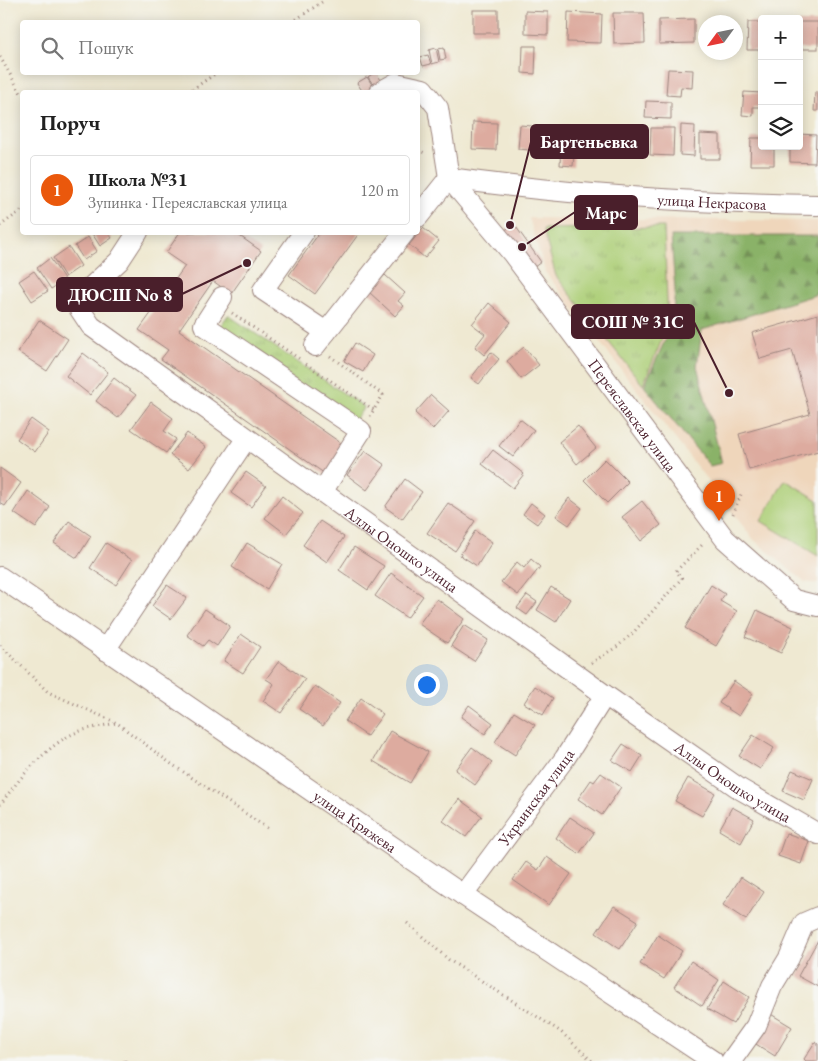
<!DOCTYPE html>
<html lang="uk">
<head>
<meta charset="utf-8">
<style>
  :root { --surface:#fff; --page:#f6f6f6; --text:#222; --muted:#767676; --line:#e0e0e0; --accent:#ea580c }
  body { margin:0; font-family:"EB Garamond",serif; background:var(--page); color:var(--text) }
  .controls { position:absolute; right:15px; top:15px; display:grid; overflow:hidden; border-radius:5px; box-shadow:0 2px 12px #0003 }
  .controls button { width:45px; height:45px; display:grid; place-items:center; padding:0; border:0; border-bottom:1px solid var(--line); background:var(--surface); color:var(--text); font:25px sans-serif }
  .compass { position:absolute; left:698px; top:15px; width:45px; height:45px; border-radius:50%; background:var(--surface); box-shadow:0 2px 12px #0003; rotate:237deg }
  .you { position:absolute; left:426px; top:684px; width:18px; height:18px; margin:-12px; border:4px solid #fff; border-radius:50%; background:#1a73e8; box-shadow:0 0 0 8px #1a73e833 }
  .badge { display:grid; place-items:center; width:32px; height:32px; border-radius:50%; background:var(--accent); color:#fff; font-size:16px; font-weight:700 }
  .pin { position:absolute; translate:-50% -41px; filter:drop-shadow(0 1px 2px #0008) }
  .pin::after { content:''; position:absolute; top:26px; width:18px; height:15px; background:inherit; clip-path:polygon(0 0,100% 0,50% 100%) }
  .list { margin:0; padding:0; list-style:none }
  h2 { display:flex; justify-content:space-between; align-items:center; height:65px; margin:0; padding:0 20px; font-size:21px }
  h2 small { font-size:16px; font-weight:400; color:var(--muted) }
  .list li { display:grid; grid-template-columns:32px 1fr auto; gap:15px; align-items:center; box-sizing:border-box; height:70px; margin:0 10px 10px; padding:0 10px; border:1px solid var(--line); border-radius:5px }
  .list b { display:block; font-size:19px; white-space:nowrap }
  .list p { margin:0; font-size:16px; white-space:nowrap; color:var(--muted) }
  .list em { font-size:16px; font-style:normal; color:var(--muted) }
  .icon { flex:none; width:28px; height:28px; fill:none; stroke:currentColor; stroke-width:2; stroke-linecap:round; stroke-linejoin:round }
  .map { position:relative; flex:none; width:818px; height:1061px; overflow:hidden }
  .search { position:absolute; background:var(--surface); box-shadow:0 2px 12px #0003; left:20px; top:20px; width:400px; height:55px; display:flex; align-items:center; gap:12px; box-sizing:border-box; padding:0 18px; border-radius:5px; color:var(--muted); font-size:19px }
  .panel { position:absolute; background:var(--surface); box-shadow:0 2px 12px #0003; left:20px; top:90px; width:400px; height:145px; border-radius:5px }
  .map>svg:first-child { display:block }
  .built { fill:#efd6bb }
  .grass { fill:url(#grass-tufts); stroke:#7c7752 }
  .forest { fill:url(#forest-firs); stroke:#6a684a }
  .pitch { fill:#adcf78; stroke:#7c7752 }
  .building { fill:#ddab9f }
  .lines { fill:none; stroke-linecap:round; stroke-linejoin:round }
  .minor-casing { stroke:#9c847e; stroke-width:22 }
  .path { stroke:#9c847e; stroke-width:3; stroke-dasharray:1 4; stroke-linecap:butt }
  .minor { stroke:#fff; stroke-width:20 }
  .labels { text-anchor:middle; dominant-baseline:central; stroke-width:4.5; stroke-linejoin:round; paint-order:stroke }
  .street-label { font-size:16px; fill:#4a1f2b; stroke:#f6f6f2 }
  .leader { fill:none; stroke:#4a1f2b; stroke-width:2 }
  .callout-dot { fill:#4a1f2b; stroke:#f6f6f2; stroke-width:2 }
  .callout { fill:#4a1f2b; stroke:#4a1f2b; stroke-width:2 }
  .callout-label { font-size:18px; text-anchor:middle; font-weight:bold; fill:#fff }
</style>
</head>
<body>
<div class="map">
<svg width="818" height="1061" viewBox="0 0 818 1061">
  <defs>
    <pattern id="grass-tufts" width="24" height="20" patternUnits="userSpaceOnUse" patternTransform="scale(1.25)"><rect width="24" height="20" fill="#adcf78"/><path d="M3 7l-1-3M5 7V3M7 7l1-3M15 17l-1-3M17 17v-4M19 17l1-3" fill="none" stroke="#96b168"/></pattern>
    <pattern id="forest-firs" width="22" height="20" patternUnits="userSpaceOnUse" patternTransform="scale(1.25)"><rect width="22" height="20" fill="#8ab268"/><path d="M5 1l3.5 6h-7zM16 11l3.5 6h-7z" fill="#739056"/></pattern>
  </defs>
  <rect width="100%" height="100%" fill="#f6f6f2"/>
  <filter id="ink" filterUnits="userSpaceOnUse"><feTurbulence type="fractalNoise" baseFrequency=".02" numOctaves="2"/><feDisplacementMap in="SourceGraphic" scale="10" xChannelSelector="R" yChannelSelector="G"/><feConvolveMatrix kernelMatrix="1 2 1 2 8 2 1 2 1" color-interpolation-filters="sRGB"/></filter>
  <filter id="wash" filterUnits="userSpaceOnUse"><feTurbulence type="fractalNoise" baseFrequency=".0096" numOctaves="4" result="noise"/><feDisplacementMap in="SourceGraphic" scale="20" xChannelSelector="R" yChannelSelector="G"/><feGaussianBlur stdDeviation="1.12" result="paint"/><feColorMatrix in="noise" values="0 0 0 0 0 0 0 0 0 0 0 0 0 0 0 0 0 1.4 0 .05"/><feComposite in="paint" operator="in"/></filter>
  <g filter="url(#wash)">
    <rect width="100%" height="100%" fill="#efe9d2"/>
    <!-- built -->
    <path class="built" d="M529,218l289,3v363l-13,-2 -51,-42 -209,-268z"/>
    <!-- grass -->
    <g class="grass">
      <path d="M664,227l4,98 -25,60 -87,-109 -13,-47z"/>
      <path d="M228,315l136,92 -11,16 -136,-92z"/>
    </g>
    <!-- forest -->
    <path class="forest" d="M671,236h147v58l-116,36 -5,36 25,97 -12,3 -66,-80 28,-61 3,-35z"/>
    <!-- pitch -->
    <path class="pitch" d="M785,480l33,20v56l-57,-35z"/>
    <g id="blocks">
      <!-- building -->
      <g class="building">
        <rect x="473" y="10" width="25" height="23"/>
        <path d="M525,11l23,1v23l-23,-1z"/>
        <path d="M568,12l34,2 -1,29 -34,-1z"/>
        <path d="M613,13h31l1,30 -31,1z"/>
        <path d="M694,19v24l-35,1v-24z"/>
        <path d="M748,22h14v28h-15z"/>
        <rect x="799" y="22" width="19" height="27"/>
        <path d="M523,46h13l-1,28 -13,-1z"/>
        <path d="M436,48l3,14 -7,2 -3,-14z"/>
        <path d="M444,48l2,11 -6,1 -2,-11z"/>
        <path d="M428,55l3,9 -8,2 -3,-9z"/>
        <path d="M668,69l25,1 -1,18 -11,-1 -1,9 -14,-1z"/>
        <path d="M375,72l10,13 -8,5 -9,-13z"/>
        <path d="M367,77l10,15h-14l-6,-9z"/>
        <path d="M744,92l18,1v14h-9v9l-11,-1z"/>
        <path d="M815,92h3v19h-4z"/>
        <path d="M646,101l25,1v17l-26,-1z"/>
        <path d="M473,122l24,1 -1,27 -24,-1z"/>
        <path d="M520,125l23,2 -2,24 -23,-2z"/>
        <path d="M562,125l30,2 -1,27h-17l-1,12 -13,-1z"/>
        <path d="M681,125l14,1 -1,30 -14,-1z"/>
        <path d="M651,128h23l-1,28 -23,-1z"/>
        <path d="M700,134l20,1v24h-20z"/>
        <path d="M799,134l17,1 -1,28 -25,-1v-16h9z"/>
        <path d="M751,138h11v8h12v19h-24z"/>
        <path d="M514,224l27,38 -11,8 -26,-39z"/>
        <path d="M423,228l16,13 -14,17 -16,-13z"/>
        <path d="M91,232h17l4,6 -12,8z"/>
        <path d="M180,232h54l27,19 -30,43 -18,-13 -34,49 169,118 -20,28 -167,-117 7,-9 -29,-20 46,-64 -19,-13z"/>
        <path d="M320,232h40l-45,62 -26,-19z"/>
        <path d="M88,237l9,14 -13,9 -9,-14z"/>
        <path d="M69,247l12,19 -16,11 -12,-19z"/>
        <path d="M50,258l15,22 -14,9 -14,-21z"/>
        <path d="M34,271l14,20 -16,10 -13,-20z"/>
        <path d="M385,275l20,18 -7,8 6,5 -9,10 -26,-24z"/>
        <path d="M489,303l22,19 -27,33 -9,-8 10,-13 -13,-10z"/>
        <path d="M818,314v137l-69,19 -10,-36 71,-20 -18,-64 -32,9 -8,-26z"/>
        <path d="M39,320l29,19 -21,32 -29,-19z"/>
        <path d="M355,343l18,12 -10,17 -19,-11z"/>
        <path d="M524,347l15,18 -18,14 -14,-18z"/>
        <path d="M491,352l8,7 -20,25 -8,-6z"/>
        <path d="M83,353l25,19 -18,23 -24,-19z"/>
        <path d="M114,378l22,17 -18,23 -22,-17z"/>
        <path d="M431,395l18,16 -16,18 -18,-16z"/>
        <path d="M151,402l22,16 -9,13 12,8 -10,14 -35,-24z"/>
        <path d="M31,419l18,13 -14,20 -18,-13z"/>
        <path d="M520,419l14,11 -21,27 -14,-11z"/>
        <path d="M578,426l18,22 -19,16 -18,-22z"/>
        <path d="M187,433l19,14 -17,22 -19,-14z"/>
        <path d="M493,450l31,24 -11,14 -31,-24z"/>
        <path d="M365,451l20,14 -18,25 -20,-15z"/>
        <path d="M605,459l23,23 -21,21 -23,-23z"/>
        <path d="M0,468l21,15 -16,23 -5,-3z"/>
        <path d="M246,472l20,14 -15,21 -20,-14z"/>
        <path d="M405,479l17,13 -20,27 -17,-12z"/>
        <path d="M28,491l22,16 -14,21 -22,-15z"/>
        <path d="M282,496l21,17 -17,21 -21,-16z"/>
        <path d="M569,498l13,10 -13,17 -13,-9z"/>
        <path d="M642,501l19,24 -20,16 -19,-24z"/>
        <path d="M448,503l27,18 -20,30 -28,-18z"/>
        <path d="M531,503l14,11 -8,10 -14,-10z"/>
        <path d="M69,521l22,15 -14,22 -23,-15z"/>
        <path d="M320,521l24,16 -17,25 -24,-17z"/>
        <path d="M475,531l17,11 -15,24 -17,-11z"/>
        <path d="M106,543l26,17 -16,25 -26,-17z"/>
        <path d="M247,543l35,21 -15,25 -35,-22z"/>
        <path d="M354,547l30,19 -16,24 -29,-20z"/>
        <path d="M531,559l9,8 -22,28 -17,-13 16,-20 7,6z"/>
        <path d="M391,573l32,23 -16,22 -32,-22z"/>
        <path d="M167,585l20,13 -16,21 -19,-13z"/>
        <path d="M711,585l14,9 -5,7 17,10 -21,35 -31,-18z"/>
        <path d="M551,587l19,12 -14,23 -19,-12z"/>
        <path d="M527,595l10,7 -10,13 -10,-7z"/>
        <path d="M437,599l27,20 -17,24 -28,-19z"/>
        <path d="M205,609l25,17 -13,20 -9,-6 -5,6 -16,-11z"/>
        <path d="M757,610l36,17 -12,26 -36,-16z"/>
        <path d="M464,625l24,15 -14,21 -23,-15z"/>
        <path d="M241,634l19,13 -17,26 -19,-12z"/>
        <path d="M279,661l26,18 -24,34 -18,-12 11,-17 -8,-5z"/>
        <path d="M734,681l19,13 -14,22 -20,-13z"/>
        <path d="M315,686l25,17 -17,23 -24,-17z"/>
        <path d="M535,686l18,12 -10,17 -19,-12z"/>
        <path d="M361,698l22,16 -16,22 -22,-15z"/>
        <path d="M469,705l24,18 -8,11 -24,-17z"/>
        <path d="M514,712l21,13 -20,30 -20,-13z"/>
        <path d="M390,731l38,21 -18,31 -37,-22z"/>
        <path d="M753,735l21,13 -14,21 -21,-13z"/>
        <path d="M623,744l19,12 -10,16 -20,-12z"/>
        <path d="M472,747l20,15 -17,23 -20,-15z"/>
        <path d="M792,770l21,9 -9,21 -21,-9z"/>
        <path d="M601,773l20,14 -19,28 -24,-16 13,-19 3,2z"/>
        <path d="M688,778l27,15 -13,23 -27,-15z"/>
        <path d="M459,799l23,17 -16,21 -23,-16z"/>
        <path d="M732,807l22,12 -13,24 -22,-13z"/>
        <path d="M570,817l24,16 -15,21 -23,-16z"/>
        <path d="M786,833l23,8 -8,23 -23,-8z"/>
        <path d="M547,857l24,17 -22,31 -36,-25 13,-18 12,8z"/>
        <path d="M741,877l23,15 -18,28 -23,-15z"/>
        <path d="M614,906l24,15 -18,28 -24,-16z"/>
        <path d="M658,935l24,16 -18,28 -24,-15z"/>
        <path d="M818,940v47l-20,-11z"/>
        <path d="M691,961l28,19 -17,26 -28,-19z"/>
        <path d="M724,981l25,16 -16,27 -26,-15z"/>
        <path d="M769,1013l23,14 -17,29 -24,-15z"/>
        <path d="M815,1042l3,2v17h-12l-2,-2z"/>
      </g>
    </g>
  </g>
  <g filter="url(#ink)">
    <use href="#blocks" fill-opacity="0" stroke="#9c847e" stroke-width="1"/>
    <g class="lines">
      <!-- minor casing -->
      <g class="minor-casing">
        <g id="minor">
          <path id="s1" d="M380,92l16,-9 27,6 15,19 11,70 63,75 213,286 69,61 24,6"/>
          <path id="s2" d="M449,178c122,17 245,25 369,27"/>
          <path d="M418,217l31,-39"/>
          <path id="s3" d="M138,232l-19,29 -44,41 16,24 514,369 135,94 78,45"/>
          <path d="M304,232l-41,58 63,42"/>
          <path d="M222,297l-18,28 157,106 -39,61"/>
          <path d="M315,346l90,-114"/>
          <path id="s4" d="M0,577l463,318 250,166"/>
          <path d="M105,650l141,-211"/>
          <path id="s5" d="M463,895l102,-137 40,-63"/>
          <path d="M731,1061l25,-35 16,-40 17,-28 15,-35 14,-6"/>
        </g>
      </g>
      <!-- path -->
      <g class="path">
        <path d="M292,22l33,-22"/>
        <path d="M0,57l22,38"/>
        <path d="M188,92l30,-20"/>
        <path d="M418,150l9,4"/>
        <path d="M0,226l22,-16"/>
        <path d="M232,313l69,47"/>
        <path d="M330,356l53,39 -13,21"/>
        <path d="M306,364l68,46"/>
        <path d="M733,514l9,-22"/>
        <path d="M0,645l48,47 69,31 53,40 97,65"/>
        <path d="M591,663l27,-17 15,-13 49,-55 -6,-7 28,-28"/>
        <path d="M0,805c17,-24 48,-61 75,-72 12,-5 28,-7 41,-10"/>
        <path d="M407,923l42,37 112,72 31,29"/>
        <path d="M125,1061v-1"/>
      </g>
      <!-- minor -->
      <use href="#minor" class="minor"/>
    </g>
  </g>
  <g class="labels">
    <!-- street labels -->
    <g class="street-label">
      <text stroke="none"><textPath href="#s2" startOffset="264">улица Некрасова</textPath></text>
      <text stroke="none"><textPath href="#s1" startOffset="441">Переяславская улица</textPath></text>
      <text stroke="none"><textPath href="#s3" startOffset="506">Аллы Оношко улица</textPath></text>
      <text stroke="none"><textPath href="#s3" startOffset="911">Аллы Оношко улица</textPath></text>
      <text stroke="none"><textPath href="#s5" startOffset="122">Украинская улица</textPath></text>
      <text stroke="none"><textPath href="#s4" startOffset="431">улица Кряжева</textPath></text>
    </g>
  </g>
  <!-- callouts -->
  <path class="leader" d="M510 225L531 142M522 247L575 212M247 263L182 294M729 393L694 322"/>
  <g class="callout-dot">
    <circle cx="510" cy="225" r="5"/>
    <circle cx="522" cy="247" r="5"/>
    <circle cx="247" cy="263" r="5"/>
    <circle cx="729" cy="393" r="5"/>
  </g>
  <g class="callout">
    <rect x="531" y="125" width="117" height="33" rx="5"/>
    <rect x="575" y="196" width="62" height="33" rx="5"/>
    <rect x="57" y="278" width="125" height="33" rx="5"/>
    <rect x="572" y="305" width="122" height="33" rx="5"/>
  </g>
  <g class="callout-label">
    <text x="589" y="148">Бартеньевка</text>
    <text x="606" y="219">Марс</text>
    <text x="120" y="301">ДЮСШ No 8</text>
    <text x="633" y="328">СОШ № 31С</text>
  </g>
</svg>
<div class="controls">
<button>+</button>
<button>−</button>
<button><svg class="icon" aria-label="layers" viewBox="0 0 24 24"><path d="M12 4l9 5-9 5-9-5zM3 14l9 5 9-5"/></svg></button>
</div>
<svg class="compass" viewBox="-18 -18 36 36"><path d="M0-13l5 13h-10z" fill="#e53935"/><path d="M0 13l5-13h-10z" fill="#767676"/></svg>
<div class="you"></div>
<div class="pin badge" style="left:719px;top:521px">1</div>
<div class="search"><svg class="icon" aria-label="search" viewBox="0 0 24 24"><circle cx="10" cy="10" r="6"/><path d="M15 15l6 6"/></svg>Пошук</div>
<section class="panel">
<h2>Поруч<small></small></h2>
<ul class="list">
<li><span class="badge">1</span><div><b>Школа №31</b><p>Зупинка · Переяславская улица</p></div><em>120 m</em></li>
</ul>
</section>
</div>
</body>
</html>
